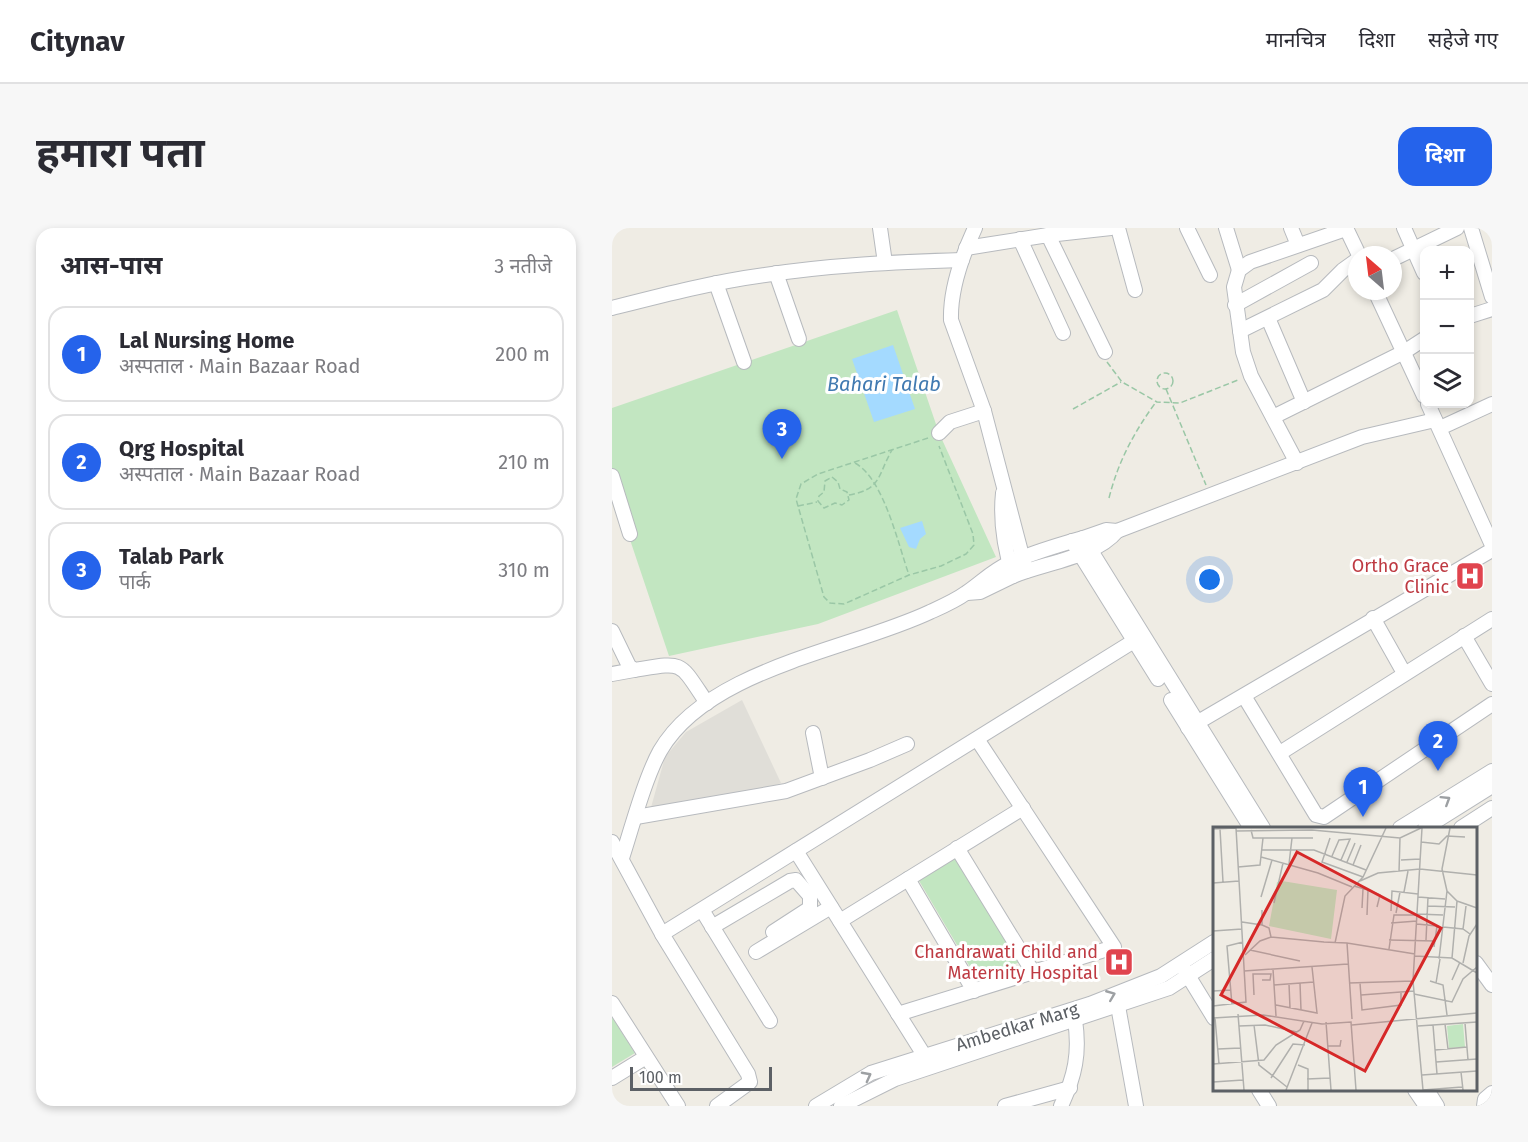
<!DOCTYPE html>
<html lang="hi">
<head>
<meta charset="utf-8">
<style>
  :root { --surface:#fff; --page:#f7f7f7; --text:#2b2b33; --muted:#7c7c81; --line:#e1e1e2; --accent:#2563eb }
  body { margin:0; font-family:"Fira Sans","Noto Sans Devanagari",sans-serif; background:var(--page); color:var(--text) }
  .controls { position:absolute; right:18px; top:18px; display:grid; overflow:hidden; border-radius:12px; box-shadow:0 3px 9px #0003 }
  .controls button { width:54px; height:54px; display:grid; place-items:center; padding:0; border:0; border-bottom:2px solid var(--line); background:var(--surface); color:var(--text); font:30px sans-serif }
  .compass { position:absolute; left:736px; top:18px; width:54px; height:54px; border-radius:50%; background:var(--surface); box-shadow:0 3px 9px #0003; rotate:332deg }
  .scale { position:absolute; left:18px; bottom:15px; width:142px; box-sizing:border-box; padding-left:6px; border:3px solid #5c6065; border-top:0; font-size:16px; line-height:21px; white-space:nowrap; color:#5c6065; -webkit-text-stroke:4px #fff; paint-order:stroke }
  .you { position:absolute; left:598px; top:352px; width:21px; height:21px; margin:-15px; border:4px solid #fff; border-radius:50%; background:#1a73e8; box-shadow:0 0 0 9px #1a73e833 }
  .badge { display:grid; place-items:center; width:39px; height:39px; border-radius:50%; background:var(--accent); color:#fff; font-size:20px; font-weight:700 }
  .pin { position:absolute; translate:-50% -50px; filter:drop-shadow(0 2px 3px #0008) }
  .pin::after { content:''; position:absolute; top:32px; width:21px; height:18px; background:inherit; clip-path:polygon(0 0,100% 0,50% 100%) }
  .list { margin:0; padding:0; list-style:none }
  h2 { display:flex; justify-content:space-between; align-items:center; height:78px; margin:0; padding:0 24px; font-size:26px }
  h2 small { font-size:20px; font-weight:400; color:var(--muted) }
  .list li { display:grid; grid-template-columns:39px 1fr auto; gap:18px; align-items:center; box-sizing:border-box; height:96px; margin:0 12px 12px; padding:0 12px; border:2px solid var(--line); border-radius:18px }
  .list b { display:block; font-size:22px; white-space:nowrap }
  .list p { margin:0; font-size:20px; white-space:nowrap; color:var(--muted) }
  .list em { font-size:20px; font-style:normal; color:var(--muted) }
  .icon { flex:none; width:33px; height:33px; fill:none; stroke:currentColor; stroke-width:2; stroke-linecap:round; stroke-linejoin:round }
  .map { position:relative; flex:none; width:880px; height:878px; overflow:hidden; border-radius:18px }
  header { display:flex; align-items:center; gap:36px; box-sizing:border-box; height:84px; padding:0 30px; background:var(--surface); border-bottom:2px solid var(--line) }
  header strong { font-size:28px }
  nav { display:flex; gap:33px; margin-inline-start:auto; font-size:21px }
  .intro { display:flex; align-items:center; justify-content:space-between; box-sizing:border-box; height:144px; padding:0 36px }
  h1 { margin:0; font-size:42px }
  .button { padding:15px 27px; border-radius:18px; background:var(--accent); color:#fff; font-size:21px; font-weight:700 }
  main { display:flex; gap:36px; padding:0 36px }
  aside { flex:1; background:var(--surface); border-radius:18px; box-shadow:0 3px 9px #0003 }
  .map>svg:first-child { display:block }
  .industrial { fill:#e0ded8 }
  .green { fill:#c2e6c1 }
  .water { fill:#a4daff }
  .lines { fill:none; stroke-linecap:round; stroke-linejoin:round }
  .minor-casing { stroke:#b7babe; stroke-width:16 }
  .path { stroke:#9ac7a6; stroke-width:1.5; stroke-dasharray:6 3; stroke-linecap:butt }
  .minor { stroke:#fff; stroke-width:14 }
  .oneway { stroke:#9da0a3 }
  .labels { text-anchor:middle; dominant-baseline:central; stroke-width:6; stroke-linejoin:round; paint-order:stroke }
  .health-label { font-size:18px; fill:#be3a42; stroke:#fff; text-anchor:end }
  .street-label { font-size:18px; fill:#5c6065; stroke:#fff }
  .water-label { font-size:20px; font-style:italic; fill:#417ab1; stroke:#fff }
  .inset-road { fill:none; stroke:#b0b0ad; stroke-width:1.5 }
  .view { fill:#d62828; fill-opacity:0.15; stroke:#d62828; stroke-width:3 }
  .inset-edge { fill:none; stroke:#5c6065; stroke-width:3 }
</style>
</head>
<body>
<header>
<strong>Citynav</strong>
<nav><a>मानचित्र</a><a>दिशा</a><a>सहेजे गए</a></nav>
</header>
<div class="intro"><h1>हमारा पता</h1><a class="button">दिशा</a></div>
<main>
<aside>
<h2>आस-पास<small>3 नतीजे</small></h2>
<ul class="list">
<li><span class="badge">1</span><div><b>Lal Nursing Home</b><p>अस्पताल · Main Bazaar Road</p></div><em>200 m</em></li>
<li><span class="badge">2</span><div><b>Qrg Hospital</b><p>अस्पताल · Main Bazaar Road</p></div><em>210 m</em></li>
<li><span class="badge">3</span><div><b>Talab Park</b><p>पार्क</p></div><em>310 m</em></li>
</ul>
</aside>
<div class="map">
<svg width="880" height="878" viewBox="0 0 880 878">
  <rect width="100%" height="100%" fill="#efece4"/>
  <!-- industrial -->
  <path class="industrial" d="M130,472l39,83 -21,8 -110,20 15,-54 21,-25z"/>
  <!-- green -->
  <g class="green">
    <path d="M285,82l42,123 57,124 -178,67 -149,32 -57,-170v-78z"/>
    <path d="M343,630l65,104 -43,17 -59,-100z"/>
    <path d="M0,789l23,36 -23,14z"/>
  </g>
  <!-- water -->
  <g class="water">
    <path d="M281,117l22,64 -41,13 -22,-63z"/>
    <path d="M310,293l4,13 -6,5 -4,10 -7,-2 -9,-19z"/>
  </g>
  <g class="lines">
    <!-- minor casing -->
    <g class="minor-casing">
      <g id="minor">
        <path d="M268,0l5,35"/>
        <path d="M363,0c-13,28 -25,60 -24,92l33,91 42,160"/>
        <path d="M506,0l17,62"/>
        <path d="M575,0l23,47"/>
        <path d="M614,0l13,42"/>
        <path d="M679,0l7,17"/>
        <path d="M734,0l13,27"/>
        <path d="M792,0l20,45"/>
        <path d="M859,0l21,69"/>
        <path d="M436,7l63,-7"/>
        <path d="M408,11l43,94"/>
        <path d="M354,20l82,-13 57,117"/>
        <path d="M781,31l64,-31"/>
        <path d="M164,45l23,66"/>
        <path d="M104,55l28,79"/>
        <path d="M763,63l49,105"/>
        <path d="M623,77l76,-42"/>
        <path d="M0,80c51,-13 101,-26 153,-33 65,-10 131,-13 197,-15"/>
        <path d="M858,88l22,-7"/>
        <path d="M656,90l36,84"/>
        <path d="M628,103l83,-41 20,-20 14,-10"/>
        <path d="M816,176l64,141"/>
        <path d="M661,189l131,-65 20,-13"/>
        <path d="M828,200l52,-24"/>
        <path d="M327,205l11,-11 34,-11"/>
        <path d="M685,235l-46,-87 -8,-24 -9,-65 5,-17 11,-8 96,-33"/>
        <path d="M0,248l18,58"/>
        <path d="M391,265c-3,28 2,57 10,83 31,-13 83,-19 104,-45"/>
        <path d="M471,310l23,-8 11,1 245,-94 73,-17"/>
        <path d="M460,313l86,138"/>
        <path d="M355,365l13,-1 33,-16"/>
        <path d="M761,390l31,55"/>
        <path d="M0,403l17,35 5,4c51,-8 44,-10 73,33"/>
        <path d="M852,408l28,48"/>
        <path d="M0,446l22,-4"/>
        <path d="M632,468l72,119 8,2 168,-113"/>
        <path d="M559,472l80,128"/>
        <path d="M576,500l304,-178"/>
        <path d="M201,505l9,45"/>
        <path d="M668,525l212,-134"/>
        <path d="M24,589l150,-26 84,-31 37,-16"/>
        <path d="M788,600l92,-57"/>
        <path d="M813,600l67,-42"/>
        <path d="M849,600l31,-20"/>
        <path d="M0,614l50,92 86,140 2,8 -33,24"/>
        <path d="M345,620l76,124"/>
        <path d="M184,623l133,212"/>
        <path d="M10,630c10,-31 23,-80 38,-107 48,-83 190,-101 270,-139 11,-5 25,-11 36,-19 15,-10 27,-23 44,-30 23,-11 49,-18 73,-25l180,290"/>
        <path d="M296,651l66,112"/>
        <path d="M90,682l68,111"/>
        <path d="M228,693l183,-113"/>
        <path d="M100,699l78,-46 6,-1 14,16v12l-37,24"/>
        <path d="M50,706l480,-298"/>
        <path d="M144,724l75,-45"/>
        <path d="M864,735l16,22"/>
        <path d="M572,741l30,49"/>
        <path d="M0,775l66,103"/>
        <path d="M506,778l18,100"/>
        <path d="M286,786l216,-67 -137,-208"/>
        <path d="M0,850l34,-21"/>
        <path d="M647,862l10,16"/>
        <path d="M803,862l11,16"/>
        <path d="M815,862l10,16"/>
        <path d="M204,878l55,-33 219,-69 71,-28 53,-34"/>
        <path d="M229,878l54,-27 274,-91 45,-29"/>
        <path d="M393,878l65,-18"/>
        <path d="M449,878c14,-30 19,-53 14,-86"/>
        <path d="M872,878l1,-7 7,-6"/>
      </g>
    </g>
    <!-- path -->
    <g class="path">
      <path d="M495,134l15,20 35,20 23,1 58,-23"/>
      <circle cx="553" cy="153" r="8"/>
      <path d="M554,161l40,96"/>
      <path d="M461,181l48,-27"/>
      <path d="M316,210l-110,36 -17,10 -5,15 28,98 6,6 14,1 65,-29 32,-9 25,-12 8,-9 -1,-11 -34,-88"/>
      <path d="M243,235c29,16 43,81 54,112"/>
      <path d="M220,249l6,5 2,7 7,3 2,8 -7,5 -7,-2 -11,5 -6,-7 1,-5 5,-4 1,-11z"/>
      <path d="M237,267c33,-6 28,-19 43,-45"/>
      <path d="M497,270c9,-36 25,-66 47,-96"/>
      <path d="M186,278l19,-4"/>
    </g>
    <!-- minor -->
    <use href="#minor" class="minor"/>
  </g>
  <!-- one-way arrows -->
  <defs><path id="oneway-chevron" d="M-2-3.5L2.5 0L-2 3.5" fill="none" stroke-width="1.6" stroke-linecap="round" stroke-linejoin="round" transform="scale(1.5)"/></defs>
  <g class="oneway">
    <use href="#oneway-chevron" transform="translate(834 572) rotate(-32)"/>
    <use href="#oneway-chevron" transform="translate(499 767) rotate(-22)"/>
    <use href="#oneway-chevron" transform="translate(255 848) rotate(-28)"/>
  </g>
  <!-- icons -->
  <defs>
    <g id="hospital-square" transform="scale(1.5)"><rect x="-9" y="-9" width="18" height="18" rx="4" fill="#e0444e" stroke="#fff"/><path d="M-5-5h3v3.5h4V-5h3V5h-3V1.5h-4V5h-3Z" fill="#fff"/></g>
  </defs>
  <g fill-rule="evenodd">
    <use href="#hospital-square" x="858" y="348"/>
    <use href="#hospital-square" x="507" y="734"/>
  </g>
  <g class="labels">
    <!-- health labels -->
    <g class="health-label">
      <text x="837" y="338">Ortho Grace<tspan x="837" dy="21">Clinic</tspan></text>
      <text x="486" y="724">Chandrawati Child and<tspan x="486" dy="21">Maternity Hospital</tspan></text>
    </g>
    <!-- street labels -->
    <g class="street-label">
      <text transform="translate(405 799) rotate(-17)">Ambedkar Marg</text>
    </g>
    <!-- water labels -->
    <g class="water-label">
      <text x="272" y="156">Bahari Talab</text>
    </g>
  </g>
  <!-- overview -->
  <g transform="translate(601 599)">
    <rect width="264" height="264" fill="#efece4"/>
    <path d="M69,54l55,9 -6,49 -62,-13 8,-44zM250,197l2,23 -16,1 -2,-22z" fill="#c2e6c1"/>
    <path class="inset-road" d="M209,1l-9,153 10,109M237,1l-8,41 5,22 10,10 -5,57M0,2l23,-1 10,174 -33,4M7,2l3,53M38,3l2,8h60M23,4l76,-1 88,8 21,-10M117,11l-8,24 41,15M208,15l18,2 8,-8 18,1M49,23h52l52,20M119,29l7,-16 11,-1 -9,21M48,30l57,16 34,14M188,33l19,-1M134,35l8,-19M76,37l3,-26M140,38l8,-20M25,40l22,-2 3,-27M186,45l1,-34M147,54l18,-8 42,-4 57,6M0,56l26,-2M141,59l14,4 -1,25M155,63l12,5 -3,12M191,65l4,-21M48,70l11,-37M205,70l27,2M244,74l20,7M61,76l9,-40M215,79l27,1M149,81l1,-19M49,83v15l7,3 2,9M178,84l1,-20 26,3M183,86l4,-21M204,87l26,1M29,95l20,3M178,96l26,-2M204,97l20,2 -3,21M230,100l20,2 7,5M250,102l3,-23M0,104l29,-2M176,113l46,1M213,113l2,-43M110,115l24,1 5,76M122,116l10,-47 18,-19 23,-49M134,116l68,11M176,122l5,-34h23M37,123l50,11M32,128l15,-14 11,-4 53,5M202,129l37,2 25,15M226,132l8,-68M250,136l6,-27 8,-12M60,142l3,47M31,144l104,-7M239,153l8,-18M217,154l13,4 4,30M87,156l1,27M136,156l64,-2M147,156l2,27 39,-5v-13M223,156l4,-24M76,157l1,24M61,158l40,-3M0,164l18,-1M201,167l38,8 11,-23 14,-12M41,168l-1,-21h18l-1,6h-8M148,168l53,-4M19,178l-5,-59 16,-4M63,178l41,8 -5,-46M25,187l6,76M0,191l50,-3 59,9 29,-2 5,68M2,191l4,46M113,195l5,68M252,196l3,37M232,197l3,25M41,198l5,40 28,22M139,198l125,-12M220,198l4,49M26,199l26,-1 32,7M205,199l59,-4M115,219h12l1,-6M5,222l22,-1M222,223l32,-3M223,235l41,-3M0,237l51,-4 12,-15 24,-15 4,-9M85,238l10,4v21M248,245l2,18M209,248l55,-4M58,251l22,-34 12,1M94,252l23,-1M0,255l30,-2M73,263l26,-67M210,263l39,-3"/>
    <path class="view" d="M84,25l144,76 -76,143 -144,-76z"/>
    <rect width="264" height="264" class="inset-edge"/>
  </g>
</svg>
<div class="controls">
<button>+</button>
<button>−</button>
<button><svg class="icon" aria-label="layers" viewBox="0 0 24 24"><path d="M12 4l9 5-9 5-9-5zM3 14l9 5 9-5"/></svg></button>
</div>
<svg class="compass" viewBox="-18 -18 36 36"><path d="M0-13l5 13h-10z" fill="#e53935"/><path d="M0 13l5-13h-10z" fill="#7c7c81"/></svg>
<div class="scale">100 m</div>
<div class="you"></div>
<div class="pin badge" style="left:751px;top:589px">1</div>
<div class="pin badge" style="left:826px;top:543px">2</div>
<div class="pin badge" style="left:170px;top:231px">3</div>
</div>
</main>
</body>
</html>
